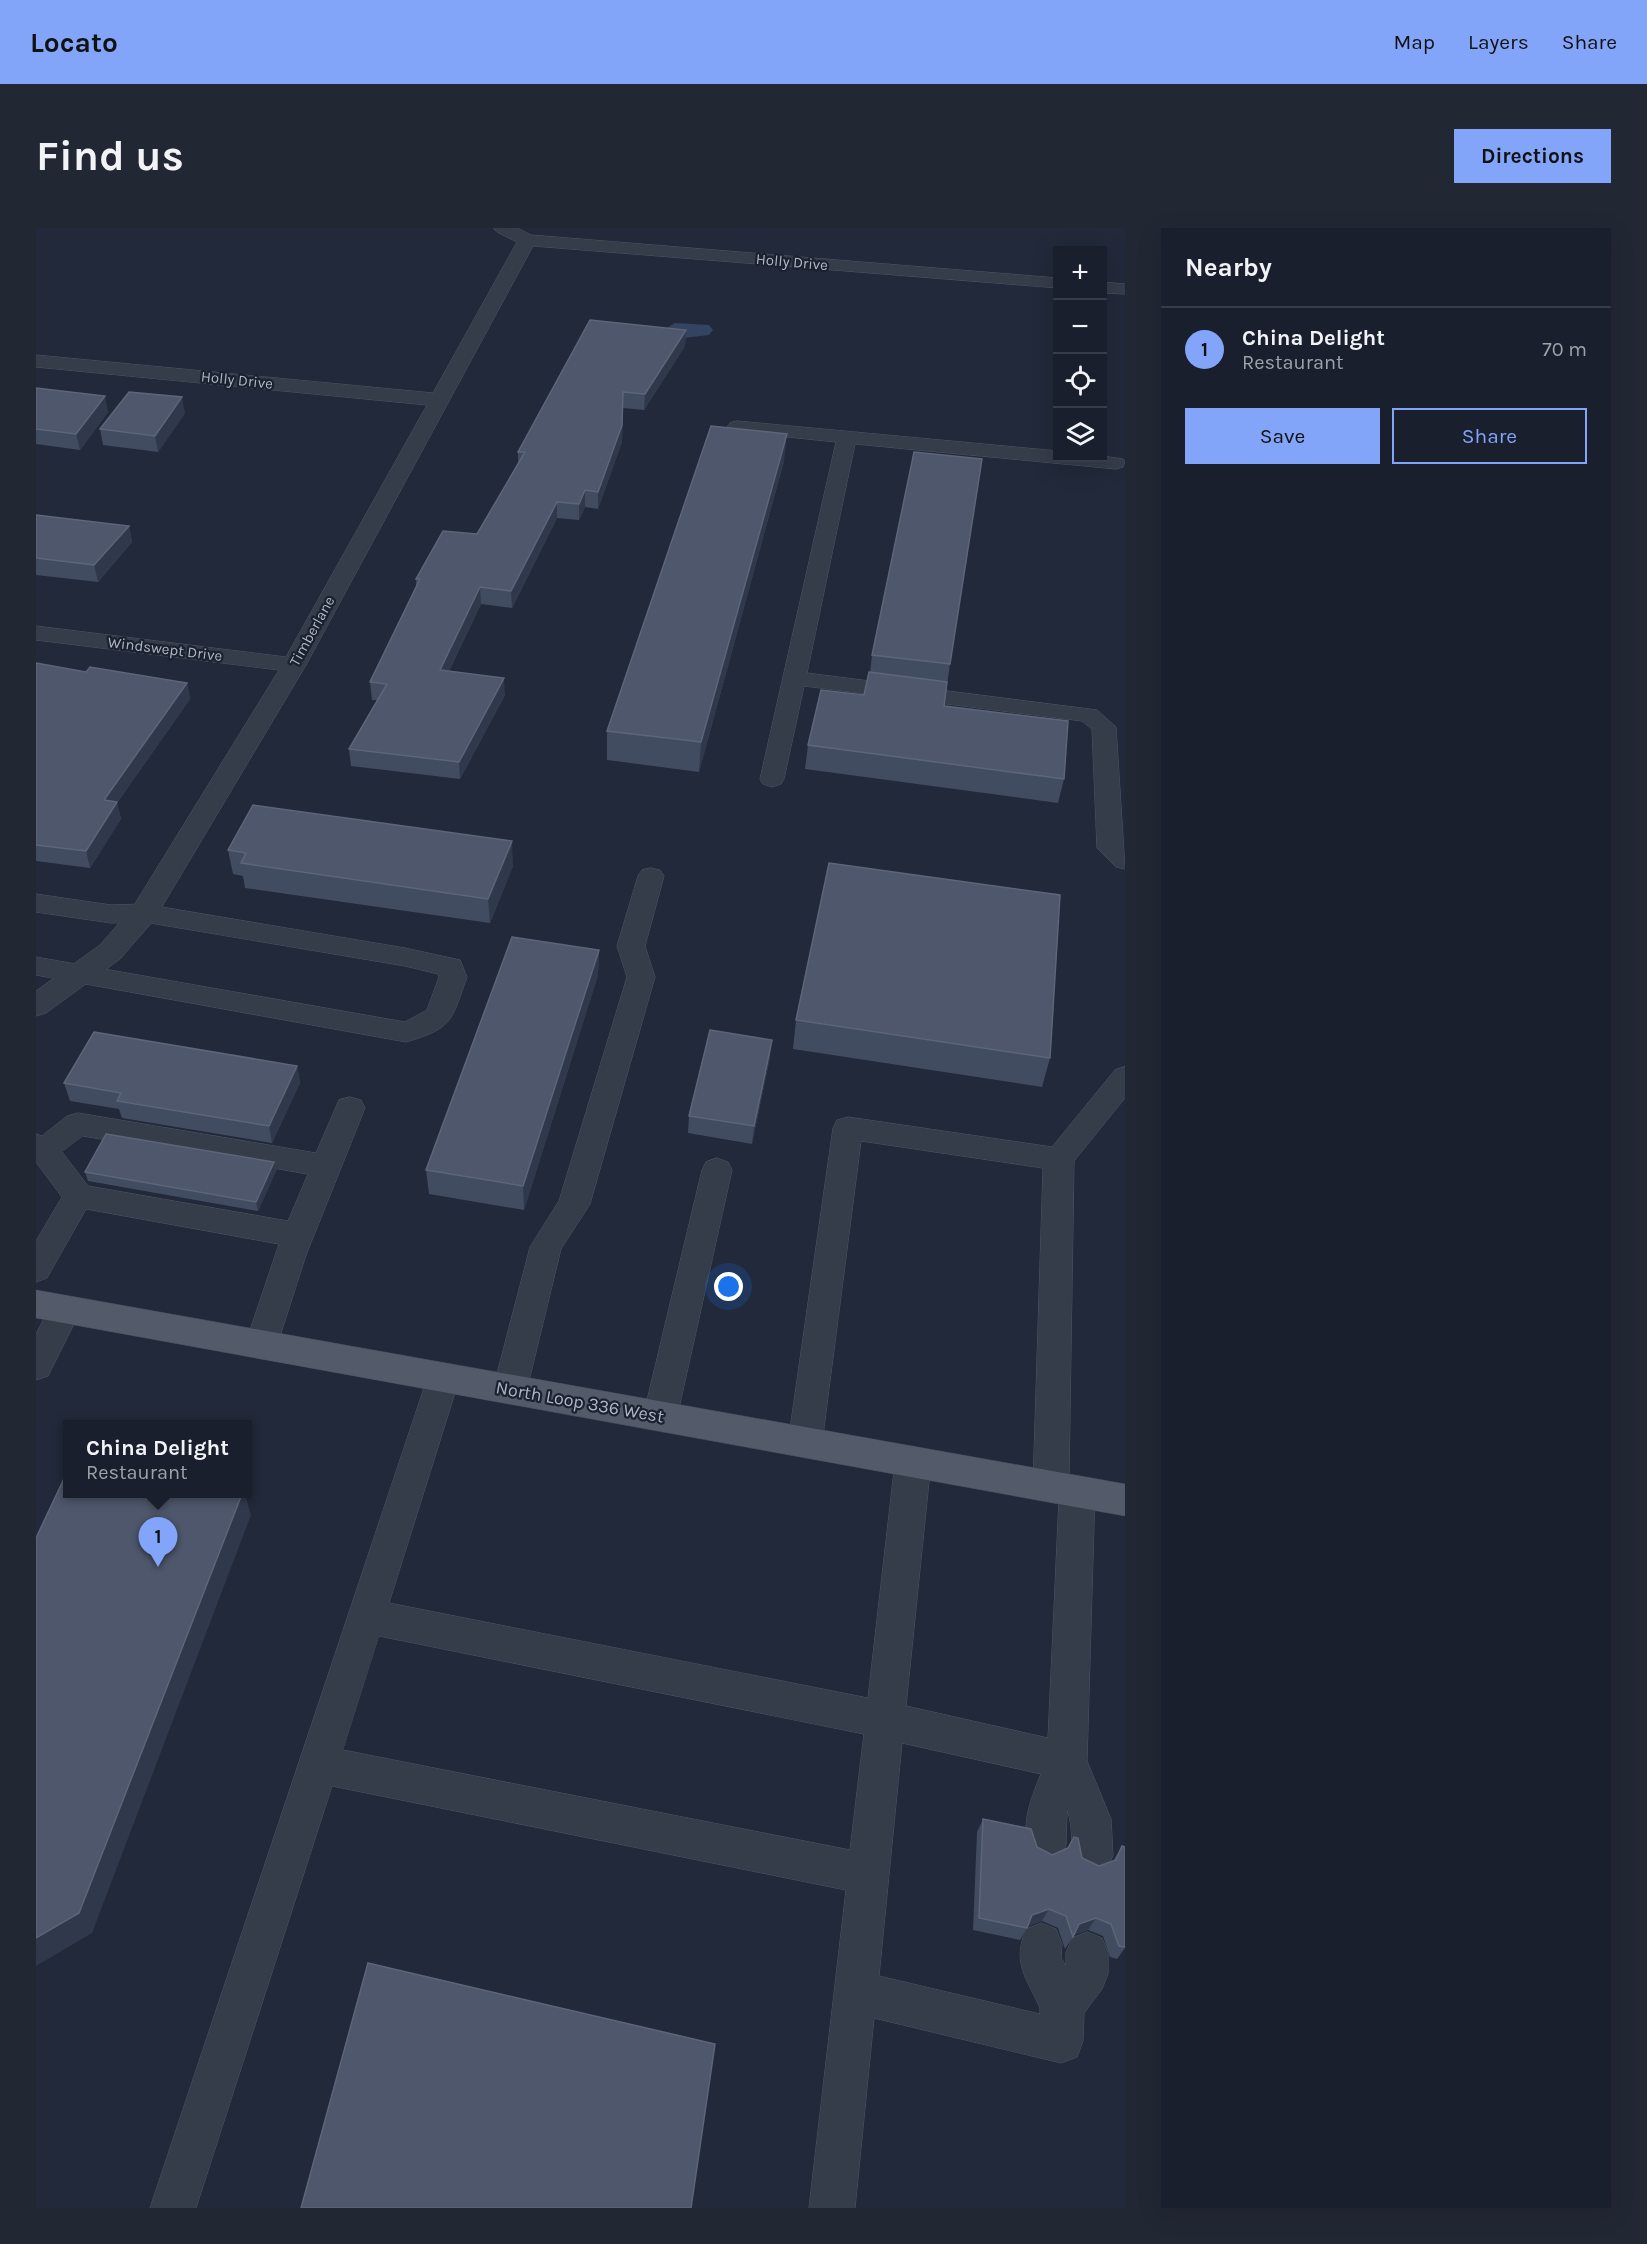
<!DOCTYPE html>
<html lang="en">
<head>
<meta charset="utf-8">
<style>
  :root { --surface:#191f2c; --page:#222734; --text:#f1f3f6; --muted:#9fa2a9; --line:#373d48; --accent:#82a5f9 }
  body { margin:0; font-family:Karla,sans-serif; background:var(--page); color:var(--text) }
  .controls { position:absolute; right:18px; top:18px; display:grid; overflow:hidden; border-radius:0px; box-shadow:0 6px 24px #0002 }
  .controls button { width:54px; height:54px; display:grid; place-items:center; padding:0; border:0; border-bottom:2px solid var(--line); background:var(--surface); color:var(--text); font:30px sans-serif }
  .you { position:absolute; left:693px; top:1059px; width:21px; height:21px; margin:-15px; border:4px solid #fff; border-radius:50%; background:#1a73e8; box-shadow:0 0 0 9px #1a73e833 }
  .badge { display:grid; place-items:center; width:39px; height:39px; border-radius:50%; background:var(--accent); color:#111; font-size:20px; font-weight:700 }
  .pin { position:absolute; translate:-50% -50px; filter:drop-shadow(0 2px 3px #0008) }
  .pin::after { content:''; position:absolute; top:32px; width:21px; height:18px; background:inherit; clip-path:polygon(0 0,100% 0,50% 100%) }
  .popup { position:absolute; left:27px; top:1192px; width:189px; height:78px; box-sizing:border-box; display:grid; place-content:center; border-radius:0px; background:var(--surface); filter:drop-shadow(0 2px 4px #0005); font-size:20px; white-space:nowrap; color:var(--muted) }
  .popup b { font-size:22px; color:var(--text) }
  .popup::after { content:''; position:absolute; left:50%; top:100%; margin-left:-12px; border:12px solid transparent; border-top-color:var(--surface) }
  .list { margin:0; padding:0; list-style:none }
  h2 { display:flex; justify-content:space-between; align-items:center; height:78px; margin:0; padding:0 24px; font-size:26px }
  h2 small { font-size:20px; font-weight:400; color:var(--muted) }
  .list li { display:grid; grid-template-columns:39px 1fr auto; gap:18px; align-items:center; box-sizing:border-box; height:84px; padding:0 24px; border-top:2px solid var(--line) }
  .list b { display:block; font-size:22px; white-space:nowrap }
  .list p { margin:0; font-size:20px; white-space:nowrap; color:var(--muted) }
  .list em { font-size:20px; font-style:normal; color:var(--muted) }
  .actions { display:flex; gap:12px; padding:18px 24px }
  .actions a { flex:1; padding:14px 0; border:2px solid var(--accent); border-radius:0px; text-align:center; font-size:21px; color:var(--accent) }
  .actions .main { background:var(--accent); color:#111 }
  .icon { flex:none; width:33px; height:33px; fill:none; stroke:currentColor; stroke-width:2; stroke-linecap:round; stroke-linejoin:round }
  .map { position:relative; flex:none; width:1089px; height:1980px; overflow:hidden; border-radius:0px }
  header { display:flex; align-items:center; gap:36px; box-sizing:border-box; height:84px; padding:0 30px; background:var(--accent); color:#111 }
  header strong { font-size:28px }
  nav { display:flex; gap:33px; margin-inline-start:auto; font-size:21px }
  .intro { display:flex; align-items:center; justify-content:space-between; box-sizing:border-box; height:144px; padding:0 36px }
  h1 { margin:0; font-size:42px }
  .button { padding:15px 27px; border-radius:0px; background:var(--accent); color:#111; font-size:21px; font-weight:700 }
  main { display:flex; gap:36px; padding:0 36px }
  aside { flex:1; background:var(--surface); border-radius:0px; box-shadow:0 6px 24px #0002 }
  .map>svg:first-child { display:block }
  .water { fill:#354362 }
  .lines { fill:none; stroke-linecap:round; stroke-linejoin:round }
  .service-casing { stroke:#505665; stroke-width:1 }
  .minor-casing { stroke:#505665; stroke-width:1 }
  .primary-casing { stroke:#3e4554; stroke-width:1 }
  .service { fill:#353c4a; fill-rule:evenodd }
  .minor { fill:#353c4a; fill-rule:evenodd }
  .primary { fill:#535b6b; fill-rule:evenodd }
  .wall { fill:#424c60 }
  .shaded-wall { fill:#30394c }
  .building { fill:#4e576b; stroke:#5d6679; stroke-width:1.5 }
  .labels { text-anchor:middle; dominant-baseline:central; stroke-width:4.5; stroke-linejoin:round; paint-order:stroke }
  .far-street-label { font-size:15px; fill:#b0b6c7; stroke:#1a212f }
  .street-label { font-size:18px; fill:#b0b6c7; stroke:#1a212f }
</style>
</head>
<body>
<header>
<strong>Locato</strong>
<nav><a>Map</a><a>Layers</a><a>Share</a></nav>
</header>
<div class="intro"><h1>Find us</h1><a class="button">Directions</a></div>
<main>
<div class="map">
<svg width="1089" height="1980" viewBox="0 0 1089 1980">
  <rect width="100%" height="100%" fill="#21293a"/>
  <!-- water -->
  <path class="water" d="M639,95l34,2 4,5 -4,5 -25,3 -19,-9z"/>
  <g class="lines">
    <!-- service casing -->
    <g class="service-casing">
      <g id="service">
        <path d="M701,193l321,30v7h44v-2l21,3 2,2 -2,6 -7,2 -261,-25 -48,229 290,37 19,17 9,142 -9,-2 -19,-19 -5,-119 -10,-8 -278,-35 -20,93 -3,5 -9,3 -9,-3 -3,-5 76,-337 -106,-11 -3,-4 3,-4z"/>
        <path d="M615,640l9,2 4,6 -19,70 10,31 -65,227 -29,45 -34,140 -5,10 -12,4 -12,-4 -5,-10 37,-142 29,-46 68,-224 -10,-31 21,-70 4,-6z"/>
        <path d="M0,666l75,11 33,-1 261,44 55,12 7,17c-16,44 -13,51 -61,65l-370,-67v-18l369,65 22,-12 12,-33 -1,-3 -33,-8 -261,-44 -33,1 -75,-11z"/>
        <path d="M1089,839v31l-51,63 -5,317 8,-2 13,4 5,11 -8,270 24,58 2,36 -6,15 -15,6 -15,-6c-9,-23 -2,-40 -10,-60l-1,35 -6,14 -14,6 -14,-6c-13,-30 -3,-56 9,-85l-139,-31 -23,233 161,38v-6c-14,-31 -28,-45 -14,-79l15,-6 15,6 6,15 -1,14 5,8v-13l6,-15 15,-6 15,6 6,15v21l-6,15 -18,24 -1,28 -6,16 -16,6 -187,-45 -19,190h-46l37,-318 -514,-104 -136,422h-46l281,-841 12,-4 12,4 5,10 -71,226 479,95 27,-236 6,-11 12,-4 12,4 6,11 -25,244 142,32 11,-239 -8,2 -13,-4 -5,-11 10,-318 -182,-27 -39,302 -5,10 -12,5 -12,-5 -5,-10 45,-315 4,-8 11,-3 204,30 63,-77zM343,1408l485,98 -14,116 -507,-100z"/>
        <path d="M314,869l11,3 4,8 -59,147 -32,100 -12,4 -12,-4 -5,-10 34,-101 -193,-35 -39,69 -11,4v-41l26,-44 -26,-35v-28l6,2 25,-20 11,-3 238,40 23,-53zM47,908l225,38 -20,47 -200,-35 -26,-34z"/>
        <path d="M681,930l11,4 4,8 -55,247 -5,10 -12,4 -12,-4 -5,-10 59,-247 4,-8z"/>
        <path d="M29,1069l12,4 4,9 -33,66 -12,4v-46l17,-33z"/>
      </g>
    </g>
    <!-- minor casing -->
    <g class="minor-casing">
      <g id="minor">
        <path d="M458,0h23l14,7 527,43v10l-525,-42 -227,419 -152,255 -34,39 -74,54 -10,3v-25l64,-46 33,-38 146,-237 -243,-30v-14l250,31 141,-252 -391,-38v-12l397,38 84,-151 -20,-10z"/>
        <path d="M1066,54l23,2v10l-23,-1z"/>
      </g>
    </g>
    <!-- primary casing -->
    <g class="primary-casing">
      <path id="primary" d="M0,1062l1089,194v32l-1089,-198z"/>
    </g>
    <!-- service -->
    <use href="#service" class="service"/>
    <!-- minor -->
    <use href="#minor" class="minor"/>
    <!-- primary -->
    <use href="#primary" class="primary"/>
  </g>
  <!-- wall -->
  <g class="wall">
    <path d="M650,102l-1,16 -41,64 -21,-2 -1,34 -24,67 -13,-2 -6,13 -22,-2 -45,90 -31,-4 -32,67 56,24 -45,84 -109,-13 -2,-17 29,-49h-6l-2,-18 46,-95v-8l61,-45 41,-69v-13z"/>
    <path d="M0,160l72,24 -28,38 -44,-6z"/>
    <path d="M149,185l-27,39 -55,-7 -3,-16z"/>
    <path d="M748,233l-85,311 -92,-12v-29z"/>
    <path d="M0,287l93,11 3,16 -34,40 -62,-7z"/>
    <path d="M836,427l78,9 -6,42 120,73 -6,24 -253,-34 3,-24 56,-50 6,-23z"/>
    <path d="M0,435l50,9 101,11 3,16 -73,104 4,16 -31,49 -54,-7z"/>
    <path d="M192,622l285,16 -23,57 -245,-35 -2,-12 -10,-2z"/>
    <path d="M563,722l-1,25 -74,235 -95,-16 -3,-24z"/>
    <path d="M760,792l254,38 -8,29 -249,-38z"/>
    <path d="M734,829l-18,87 -64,-11 1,-17z"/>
    <path d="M261,838l3,17 -28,60 -150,-25 -3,-9 -49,-8 -6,-18z"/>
    <path d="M238,934l2,9 -18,40 -170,-30 -3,-9z"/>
    <path d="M947,1591l69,36 15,-6 7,-12 8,21 17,8 14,-5 9,-15 3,1v101l-8,11 -7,-2 -7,-21 -15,-6 -14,5 -9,14 -7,-21 -16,-7 -14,5 -8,14 -47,-10 4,-98z"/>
  </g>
  <!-- shaded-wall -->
  <g class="shaded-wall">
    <path d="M650,102l-1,16 -41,64 1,-16z"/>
    <path d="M587,164l-1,50 -24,67v-17z"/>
    <path d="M69,168l3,16 -28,38 -4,-16z"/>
    <path d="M146,169l3,16 -27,39 -3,-16z"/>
    <path d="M751,206l-3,27 -85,311 2,-30z"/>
    <path d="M549,262v17l-6,13v-16z"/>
    <path d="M521,274v16l-45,90 -1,-17z"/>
    <path d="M93,298l3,16 -34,40 -4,-17z"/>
    <path d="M444,359l1,17 -40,83 -1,-17z"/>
    <path d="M468,450l1,17 -45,84 -1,-17z"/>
    <path d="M151,455l3,16 -73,104 4,16 -31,49 -4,-17 18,-51z"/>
    <path d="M476,613l1,25 -23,57 -2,-24z"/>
    <path d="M563,722l-1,25 -74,235 -1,-24z"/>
    <path d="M736,812l-2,17 -18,87 2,-18z"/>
    <path d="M261,838l3,17 -28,60 -3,-17z"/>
    <path d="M238,934l2,9 -18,40 -2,-9z"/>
    <path d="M206,1266h3l6,21 -159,418 -56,33v-28z"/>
    <path d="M1013,1681l-7,12 -17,6 7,-12z"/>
    <path d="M1060,1690l-8,12 -17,6 8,-12z"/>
  </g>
  <!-- building -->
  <g class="building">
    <path d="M554,92l96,10 -41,64 -22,-2 -1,33 -24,67 -13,-2 -6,14 -22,-2 -46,89 -31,-4 -40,83 64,8 -45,84 -110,-13 38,-65 -17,-2 50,-103h-4l27,-48 34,3 48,-82h-7z"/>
    <path d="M0,160l69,8 -29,38 -40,-5z"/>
    <path d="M93,164l53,5 -27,39 -55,-7z"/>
    <path d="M675,198l76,8 -86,308 -94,-11z"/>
    <path d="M878,224l68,7 -32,205 -78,-9z"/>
    <path d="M0,287l93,11 -35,39 -58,-7z"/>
    <path d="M0,435l50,9 4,-5 97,16 -83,117 13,2 -31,49 -50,-6z"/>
    <path d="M833,444l78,10 -3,24 124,15 -4,58 -256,-34 13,-55 43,5z"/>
    <path d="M217,577l259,36 -24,58 -247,-36 5,-10 -18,-3z"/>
    <path d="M793,635l231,32 -10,163 -254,-38z"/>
    <path d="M476,709l87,13 -76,236 -97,-16z"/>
    <path d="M674,802l62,10 -18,86 -65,-10z"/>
    <path d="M58,804l203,34 -28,60 -152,-25 4,-8 -57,-10z"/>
    <path d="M70,906l168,28 -18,40 -171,-30z"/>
    <path d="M32,1242v24h174l-163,419 -43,25v-400z"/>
    <path d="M947,1591l48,10 6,18 15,8 16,-7 6,-11 4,1 4,20 17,8 17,-6 6,-14 3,1v100l-6,-1 -8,-22 -15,-6 -17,6 -6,13 -7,-21 -17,-7 -17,6 -5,13 -48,-10z"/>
    <path d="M332,1735l347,81 -24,164h-390z"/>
  </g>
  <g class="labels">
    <!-- far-street labels -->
    <g class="far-street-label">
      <text transform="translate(756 34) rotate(5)">Holly Drive</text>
      <text transform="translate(201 152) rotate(6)">Holly Drive</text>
      <text transform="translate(276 403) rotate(-61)">Timberlane</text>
      <text transform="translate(129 421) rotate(7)">Windswept Drive</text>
    </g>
    <!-- street labels -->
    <g class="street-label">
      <text transform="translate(544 1174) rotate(10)">North Loop 336 West</text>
    </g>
  </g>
</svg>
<div class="controls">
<button>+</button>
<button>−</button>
<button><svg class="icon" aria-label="locate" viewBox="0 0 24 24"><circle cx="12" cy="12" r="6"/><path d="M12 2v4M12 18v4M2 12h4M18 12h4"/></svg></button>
<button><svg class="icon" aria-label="layers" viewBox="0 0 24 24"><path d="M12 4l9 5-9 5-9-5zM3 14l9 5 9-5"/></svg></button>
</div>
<div class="you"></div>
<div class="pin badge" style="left:122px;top:1339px">1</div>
<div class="popup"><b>China Delight</b>Restaurant</div>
</div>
<aside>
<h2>Nearby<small></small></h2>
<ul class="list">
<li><span class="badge">1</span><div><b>China Delight</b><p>Restaurant</p></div><em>70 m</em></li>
</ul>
<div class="actions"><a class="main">Save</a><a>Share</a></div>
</aside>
</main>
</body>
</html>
